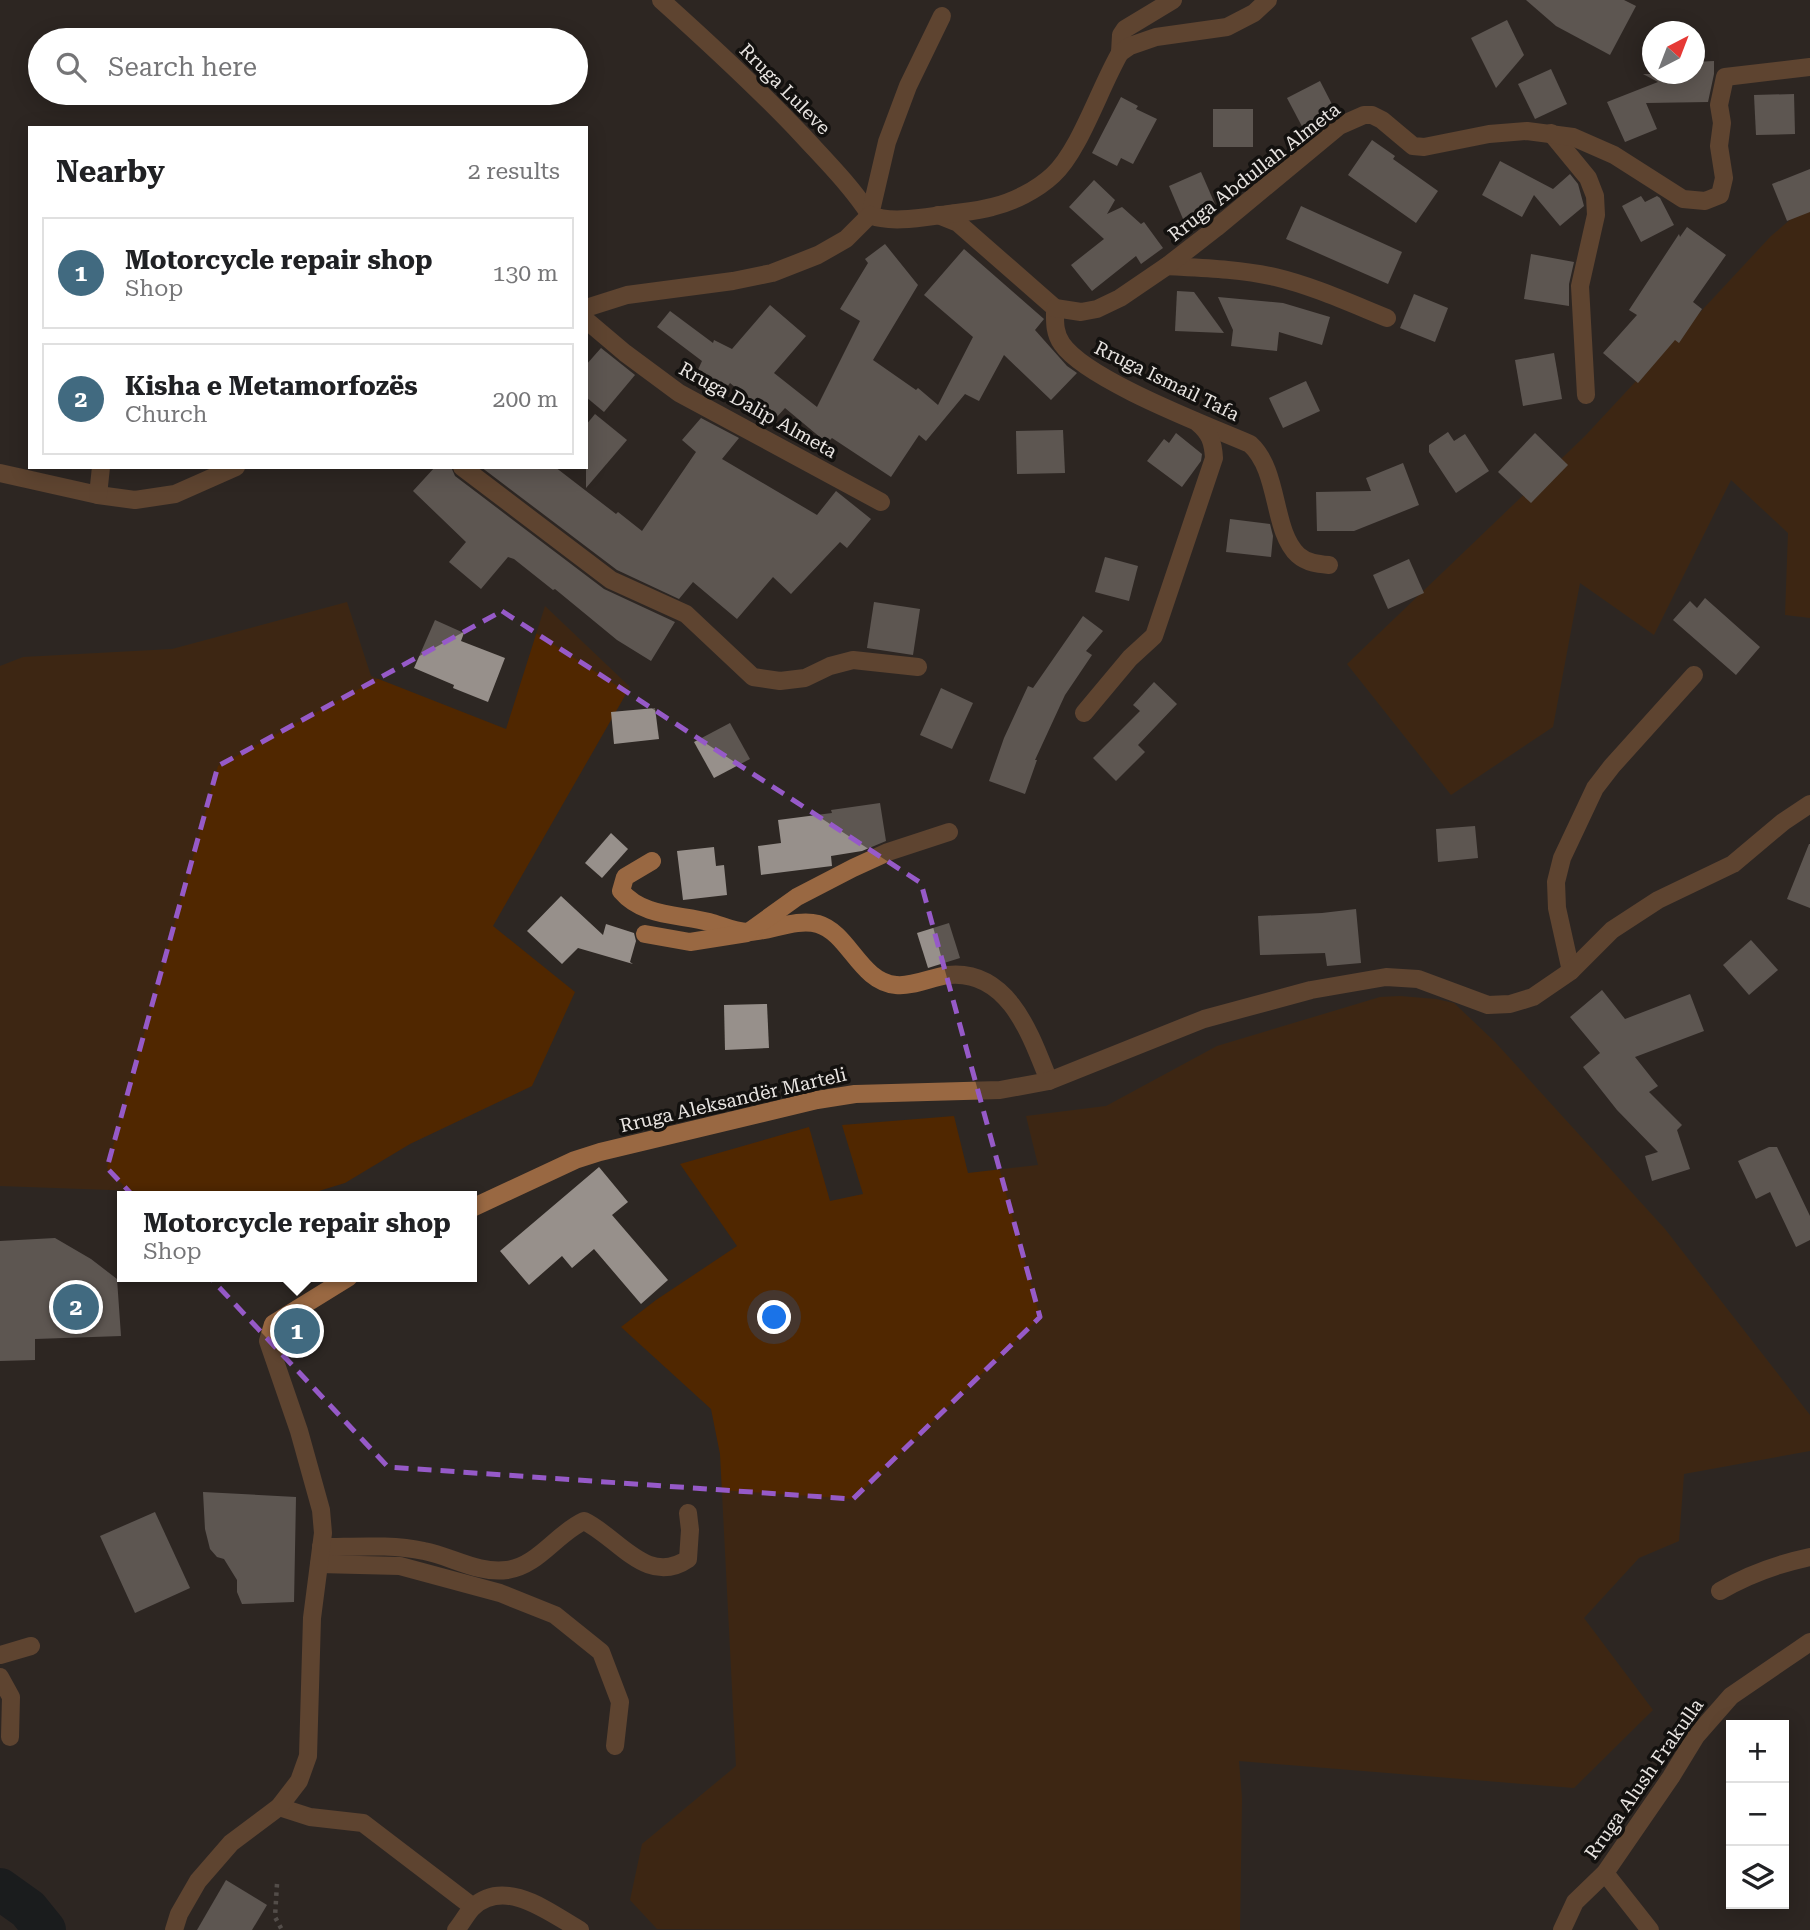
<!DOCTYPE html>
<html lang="en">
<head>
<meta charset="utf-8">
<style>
  :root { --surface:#fff; --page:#f2f2f2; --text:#202124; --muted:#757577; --line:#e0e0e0; --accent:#416a80 }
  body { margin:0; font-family:"Roboto Serif",serif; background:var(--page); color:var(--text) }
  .controls { position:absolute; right:21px; bottom:21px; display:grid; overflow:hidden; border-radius:0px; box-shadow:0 4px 18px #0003 }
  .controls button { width:63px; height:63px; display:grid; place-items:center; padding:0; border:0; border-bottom:2px solid var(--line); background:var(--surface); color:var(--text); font:35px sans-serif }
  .compass { position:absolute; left:1642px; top:21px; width:63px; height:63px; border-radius:50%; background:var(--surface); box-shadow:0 4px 18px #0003; rotate:42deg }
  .you { position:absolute; left:775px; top:1318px; width:24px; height:24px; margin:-18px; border:5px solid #fff; border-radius:50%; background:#1a73e8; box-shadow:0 0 0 10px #1a73e833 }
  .badge { display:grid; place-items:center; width:46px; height:46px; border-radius:50%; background:var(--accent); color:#fff; font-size:23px; font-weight:700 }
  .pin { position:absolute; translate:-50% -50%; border:4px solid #fff; box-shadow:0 2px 7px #0006 }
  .popup { position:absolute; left:117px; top:1191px; width:360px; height:91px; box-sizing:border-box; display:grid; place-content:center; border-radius:0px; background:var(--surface); filter:drop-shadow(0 2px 5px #0005); font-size:23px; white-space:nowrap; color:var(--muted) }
  .popup b { font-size:26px; color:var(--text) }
  .popup::after { content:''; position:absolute; left:50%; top:100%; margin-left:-14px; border:14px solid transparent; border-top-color:var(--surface) }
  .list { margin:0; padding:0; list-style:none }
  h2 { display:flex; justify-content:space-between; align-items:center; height:91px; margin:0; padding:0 28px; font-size:30px }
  h2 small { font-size:23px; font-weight:400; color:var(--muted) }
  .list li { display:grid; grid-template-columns:46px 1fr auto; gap:21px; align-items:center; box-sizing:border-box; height:112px; margin:0 14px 14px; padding:0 14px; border:2px solid var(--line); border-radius:0px }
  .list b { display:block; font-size:26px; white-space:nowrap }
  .list p { margin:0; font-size:23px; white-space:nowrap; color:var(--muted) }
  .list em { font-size:23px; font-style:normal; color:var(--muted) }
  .icon { flex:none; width:38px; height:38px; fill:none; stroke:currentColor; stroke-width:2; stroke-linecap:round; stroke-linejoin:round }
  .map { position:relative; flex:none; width:1810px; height:1930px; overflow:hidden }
  .search { position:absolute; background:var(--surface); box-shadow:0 4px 18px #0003; left:28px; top:28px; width:560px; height:77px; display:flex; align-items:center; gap:18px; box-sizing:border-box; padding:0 24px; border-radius:38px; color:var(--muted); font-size:26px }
  .panel { position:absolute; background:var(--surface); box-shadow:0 4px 18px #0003; left:28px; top:126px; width:560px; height:343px; border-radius:0px }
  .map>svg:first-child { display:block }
  .green { fill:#502700 }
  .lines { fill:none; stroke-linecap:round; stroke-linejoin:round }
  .river { stroke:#041018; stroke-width:42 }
  .building { fill:#97908b }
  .path { stroke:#817c79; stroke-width:4.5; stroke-dasharray:3.5 5; stroke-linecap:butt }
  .minor { stroke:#996842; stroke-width:18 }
  .marked { fill:none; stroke:#965ac8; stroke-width:5; stroke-dasharray:14 9; stroke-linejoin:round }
  .labels { text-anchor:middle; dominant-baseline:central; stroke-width:7; stroke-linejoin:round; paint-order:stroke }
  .street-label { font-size:19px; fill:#e8e4e1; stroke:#13110f }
</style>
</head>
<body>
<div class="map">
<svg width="1810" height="1930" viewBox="0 0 1810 1930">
  <rect width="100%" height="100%" fill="#2d2723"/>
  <!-- green -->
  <g class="green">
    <path d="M1810,203v415l-25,-3 3,-82 -57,-53 -77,155 -74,-52 -27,144 -102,68 -104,-131 238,-228 186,-200z"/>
    <path d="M347,602l24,74 135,53 39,-123 85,81 -137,239 82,66 -43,94 -122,58 -65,39 -36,11 -33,2 -276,-10v-520l23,-9 149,-8z"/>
    <path d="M1400,996l36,3 18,4 41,39 170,187 145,186v36l-126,23 -5,67 -40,17 -55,60 69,92 -79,78 -335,-27 3,37 -2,132 -583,-1 -27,-29 12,-56 94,-78 -16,-312 -9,-45 -90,-82 35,-27 81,-54 -57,-82 129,-37 21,74 33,-7 -21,-69 112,-9 14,57 70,-8 -12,-49 80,-10 111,-60 163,-49z"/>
  </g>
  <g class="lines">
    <!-- river -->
    <path class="river" d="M0,1889l28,20 17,21"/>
  </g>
  <!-- building -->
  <g class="building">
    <path d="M1526,0h98l12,6 -26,49 -54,-29z"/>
    <path d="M1507,20l17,35 -28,33 -25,-50z"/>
    <path d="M1714,61v13l-6,28 -62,1 11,26 -32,13 -18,-40 51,-20 -15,-8h52v-12z"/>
    <path d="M1551,69l16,35 -32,15 -17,-35z"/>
    <path d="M1320,81l17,33 -32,18 -18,-34z"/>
    <path d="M1794,94l1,40 -39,1 -2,-40z"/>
    <path d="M1121,97l17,9 -2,3 21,10 -24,45 -12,-6 -4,8 -25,-13z"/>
    <rect x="1213" y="109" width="40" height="38"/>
    <path d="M1372,140l23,16 -2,3 45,32 -22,32 -68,-48z"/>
    <path d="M1500,161l53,28 17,-15 8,10 6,22 -24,20 -26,-31 -12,22 -40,-22z"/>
    <path d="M1810,169v43l-23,9 -15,-37z"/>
    <path d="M1201,172l17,39 -32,15 -17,-40z"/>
    <path d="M1094,180l21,20 -8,14 15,-7 19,17 3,-2 19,26 -22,16 -5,-8 -44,35 -21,-26 33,-26 -35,-32z"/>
    <path d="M1641,196l4,6 12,-6 3,2 14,27 -33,17 -19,-36z"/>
    <path d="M1301,206l101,46 -14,32 -102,-45z"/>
    <path d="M1687,227l39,28 -33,47 9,7 -23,34 -4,-3 -37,43 -35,-30 34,-38 -8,-5 50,-76 1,3z"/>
    <path d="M885,244l33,41 -45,75 43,30 2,-2 20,17 35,-68 -49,-42 40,-46 80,70 -9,11 32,36 10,7 -26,27 -47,-45 -25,46 -14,-7 -39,47 -7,-6 -28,42 -59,-39 -5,5 -42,-35 -10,11 -45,-36 -5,7 -29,-16 6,-13 -45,-34 13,-16 43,32 1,-3 18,9 38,-44 36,31 -32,37 43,34 43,-86 -20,-12 28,-46 -3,-4z"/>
    <path d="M1531,254l43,8 -5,22v22l-45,-7z"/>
    <path d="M1177,291l17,1 30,41 -49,-2z"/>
    <path d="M1414,294l34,14 -13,34 -35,-14z"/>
    <path d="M1218,297l65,6 47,14 -8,28 -43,-13 -2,19 -46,-5 2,-16z"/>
    <path d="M601,348l34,27 -31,37 -18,-15v-32z"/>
    <path d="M1554,353l8,46 -39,7 -8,-46z"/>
    <path d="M1306,381l14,30 -37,17 -14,-30z"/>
    <path d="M595,414l32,26 -41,48v-63z"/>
    <path d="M701,418l38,20 -17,21 95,56 19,-24 35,28 -24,29 -7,-6 -49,52 -18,-17 -36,42 -44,-37 -14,17 -62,-29 -136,-103h74l61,47 2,-2 24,19 54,-79 -14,-12z"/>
    <path d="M1063,430l2,43 -48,1 -1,-43z"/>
    <path d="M1448,432l6,9 11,-7 24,37 -33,22 -27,-41v-7z"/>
    <path d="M1176,433l26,21 -1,7 -19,26 -35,-26 17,-22 5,4z"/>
    <path d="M1535,433l33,32 -37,38 -33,-31z"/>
    <path d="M1403,463l16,42 -65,26h-37l-1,-39 55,-1 -5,-13z"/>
    <path d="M435,467h16l4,9 149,113 71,33 -24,39 -34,-21 -62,-51 -2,1 -39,-31 -6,-2 -27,32 -32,-27 17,-20 -53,-51z"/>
    <path d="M1230,519l40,5 3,12 -2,21 -45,-5z"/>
    <path d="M1105,557l33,9 -9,35 -34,-9z"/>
    <path d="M1409,559l15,34 -36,16 -15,-34z"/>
    <path d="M1705,598l55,49 -24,28 -63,-55 17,-19 7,7z"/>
    <path d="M874,602l46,7 -7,46 -46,-7z"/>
    <path d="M1083,616l20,15 -17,20 6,4 -27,40 -30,65h2l-12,34 -36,-13 15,-43 24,-52 5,2z"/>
    <path d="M435,620l29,13 -3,8 44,17 -17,44 -35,-14 1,-3 -40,-17z"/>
    <path d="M1154,682l23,22 -39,41 7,7 -29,29 -23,-23 47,-47 -7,-6z"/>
    <path d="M941,688l32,15 -21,46 -32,-14z"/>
    <path d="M655,708l4,31 -45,5 -3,-32z"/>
    <path d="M730,723l20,36 -36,19 -20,-36z"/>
    <path d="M880,803l6,38 -24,10 -31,5 1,10 -71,9 -3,-29 23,-3 -3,-23 54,-7 -1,-3z"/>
    <path d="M1475,826l3,32 -40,4 -2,-33z"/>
    <path d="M611,833l17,16 -26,29 -17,-15z"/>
    <path d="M1809,844h1v64l-23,-9z"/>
    <path d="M714,847l2,19 8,-1 3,30 -44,5 -6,-49z"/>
    <path d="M561,896l42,39 3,-11 28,9 2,8 -6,21 3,2 -55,-16 -16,16 -35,-33z"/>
    <path d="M1356,909l5,54 -34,3 -2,-13 -65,2 -2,-39 64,-3z"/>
    <path d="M949,923l11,35 -32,10 -11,-35z"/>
    <path d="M1751,940l27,30 -29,25 -26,-30z"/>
    <path d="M1602,990l23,29 65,-25 14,37 -69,26 23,29 -9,6 33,33 -5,5 13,39 -38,12 -7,-25 13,-4 -41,-42 -34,-43 17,-14 -30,-36z"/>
    <path d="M767,1004l2,44 -44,2 -1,-45z"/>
    <path d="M1769,1147h8l33,69v24l-14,7 -26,-55 -14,7 -18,-38z"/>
    <path d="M599,1167l29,35 -16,13 56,65 -27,24 -47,-55 -22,19 -10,-12 -33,29 -29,-34z"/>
    <path d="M55,1238l36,21 26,20 4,57 -86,3v21l-35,1v-120z"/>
    <path d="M203,1492l93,5 -2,105 -52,2 -5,-12v-12l-13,-21 -7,-2 -7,-8 -5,-20z"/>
    <path d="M155,1512l35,76 -55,25 -35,-77z"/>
    <path d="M226,1880l41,25 -15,25h-55z"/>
  </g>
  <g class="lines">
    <!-- path -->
    <path class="path" d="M277,1884l-2,33 7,13"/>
    <!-- minor -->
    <g class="minor">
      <path d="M661,0c49,44 98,89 143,137 24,26 47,49 66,78"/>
      <path d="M1120,53l1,-18 4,-6 48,-29"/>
      <path d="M1551,133l37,45 7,18 1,19 -16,71 6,109"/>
      <path d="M870,215l17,-73 21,-56 34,-70"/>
      <path d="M938,215l20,8 97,85c0,13 -1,25 7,36 25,36 144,81 188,100 30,27 22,87 48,111 9,8 20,9 31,10"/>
      <path d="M1167,266c36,2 72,3 108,11 38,9 75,26 112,41"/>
      <path d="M586,308l41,-13 106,-14 39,-8 46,-18 28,-16 24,-24c21,9 55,2 79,-1 14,-2 29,-3 43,-7 21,-5 45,-17 61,-32 27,-25 47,-88 67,-122l10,-7 26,-9 71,-10 27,-14 14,-13"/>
      <path d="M1055,308l26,4 16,-3 23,-11 47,-32 49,-38 123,-102 25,-11h8l10,5 31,26 11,1 65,-13 38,-3 46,6 41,18 69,44 22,2 15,-6 4,-17 -5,-32 3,-23 -3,-18 6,-28 85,-10"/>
      <path d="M586,320l39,33 54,40 202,109"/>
      <path d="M462,467l149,113 75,34 67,63 27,4 25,-3 25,-12 23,-6 65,7"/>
      <path d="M0,473l98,22 37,5 40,-6 61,-27"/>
      <path d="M98,495l3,-28"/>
      <path d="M1084,713l46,-55 24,-22 60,-178c-1,-16 -4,-25 -16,-35"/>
      <path d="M652,861l-27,16 -4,14c22,26 57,23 88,31 12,3 27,11 41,10 21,-1 47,-14 68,-8 31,9 42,58 78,61 16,2 36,-8 52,-10 61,-6 83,61 101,106"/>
      <path d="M645,934l45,8 57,-9 50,-36 56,-29 35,-16 61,-20"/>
      <path d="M1571,971l-14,-63 -1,-26 6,-24 33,-70 17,-22 82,-91"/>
      <path d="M472,1208l103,-48 25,-8 217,-52 38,-6 145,-4 49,-9 155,-62 107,-29 75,-13 32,2 70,26 22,-1 23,-7 38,-26 41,-41 46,-30 75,-36 50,-42 27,-18"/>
      <path d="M321,1547c33,0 70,-3 103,4 27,5 54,23 83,19 31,-4 50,-37 77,-49 34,16 63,66 104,38l2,-29 -2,-17"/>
      <path d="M319,1564l81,2 100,27 55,22 46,37 19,50 -5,44"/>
      <path d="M1720,1591c29,-17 57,-27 90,-34"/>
      <path d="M0,1655l31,-9"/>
      <path d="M0,1677l11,20 -1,40"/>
      <path d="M279,1807l31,10 53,6 110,84"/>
      <path d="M1605,1873l45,57"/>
      <path d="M174,1930l5,-16 19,-33 33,-38 48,-36 20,-26 9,-25 4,-138 11,-85 -2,-23 -22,-79 -31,-90 5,-17 76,-47"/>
      <path d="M456,1930c6,-7 11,-17 17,-23 33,-30 77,6 107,23"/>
      <path d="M1562,1930l13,-28 30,-29 66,-96 25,-41 35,-40 79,-54"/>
    </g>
  </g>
  <!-- marked area -->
  <path d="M0 0H1810V1930H0ZM502,611l419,272 119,434 -187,182 -465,-32 -281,-299 111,-402z" fill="#2d2723" fill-opacity=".55" fill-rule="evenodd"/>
  <path class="marked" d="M502,611l419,272 119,434 -187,182 -465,-32 -281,-299 111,-402z"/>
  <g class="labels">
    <!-- street labels -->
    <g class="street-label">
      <text transform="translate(785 89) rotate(45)">Rruga Luleve</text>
      <text transform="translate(1254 172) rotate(-38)">Rruga Abdullah Almeta</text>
      <text transform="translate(1167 381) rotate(26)">Rruga Ismail Tafa</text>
      <text transform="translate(758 410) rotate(29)">Rruga Dalip Almeta</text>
      <text transform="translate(733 1100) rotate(-13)">Rruga Aleksandër Marteli</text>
      <text transform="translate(1644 1779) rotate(-55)">Rruga Alush Frakulla</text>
    </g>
  </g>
</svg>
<div class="controls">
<button>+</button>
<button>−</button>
<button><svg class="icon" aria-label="layers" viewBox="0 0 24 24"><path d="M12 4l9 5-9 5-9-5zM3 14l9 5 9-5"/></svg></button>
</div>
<svg class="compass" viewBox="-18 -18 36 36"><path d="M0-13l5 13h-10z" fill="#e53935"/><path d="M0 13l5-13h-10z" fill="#757577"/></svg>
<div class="you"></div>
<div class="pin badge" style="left:297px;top:1331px">1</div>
<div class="popup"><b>Motorcycle repair shop</b>Shop</div>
<div class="pin badge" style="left:76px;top:1307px">2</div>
<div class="search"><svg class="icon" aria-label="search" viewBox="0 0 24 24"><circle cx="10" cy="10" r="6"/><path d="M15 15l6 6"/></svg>Search here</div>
<section class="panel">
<h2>Nearby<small>2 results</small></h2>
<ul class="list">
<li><span class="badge">1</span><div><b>Motorcycle repair shop</b><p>Shop</p></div><em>130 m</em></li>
<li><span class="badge">2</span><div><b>Kisha e Metamorfozës</b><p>Church</p></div><em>200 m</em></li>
</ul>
</section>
</div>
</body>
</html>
